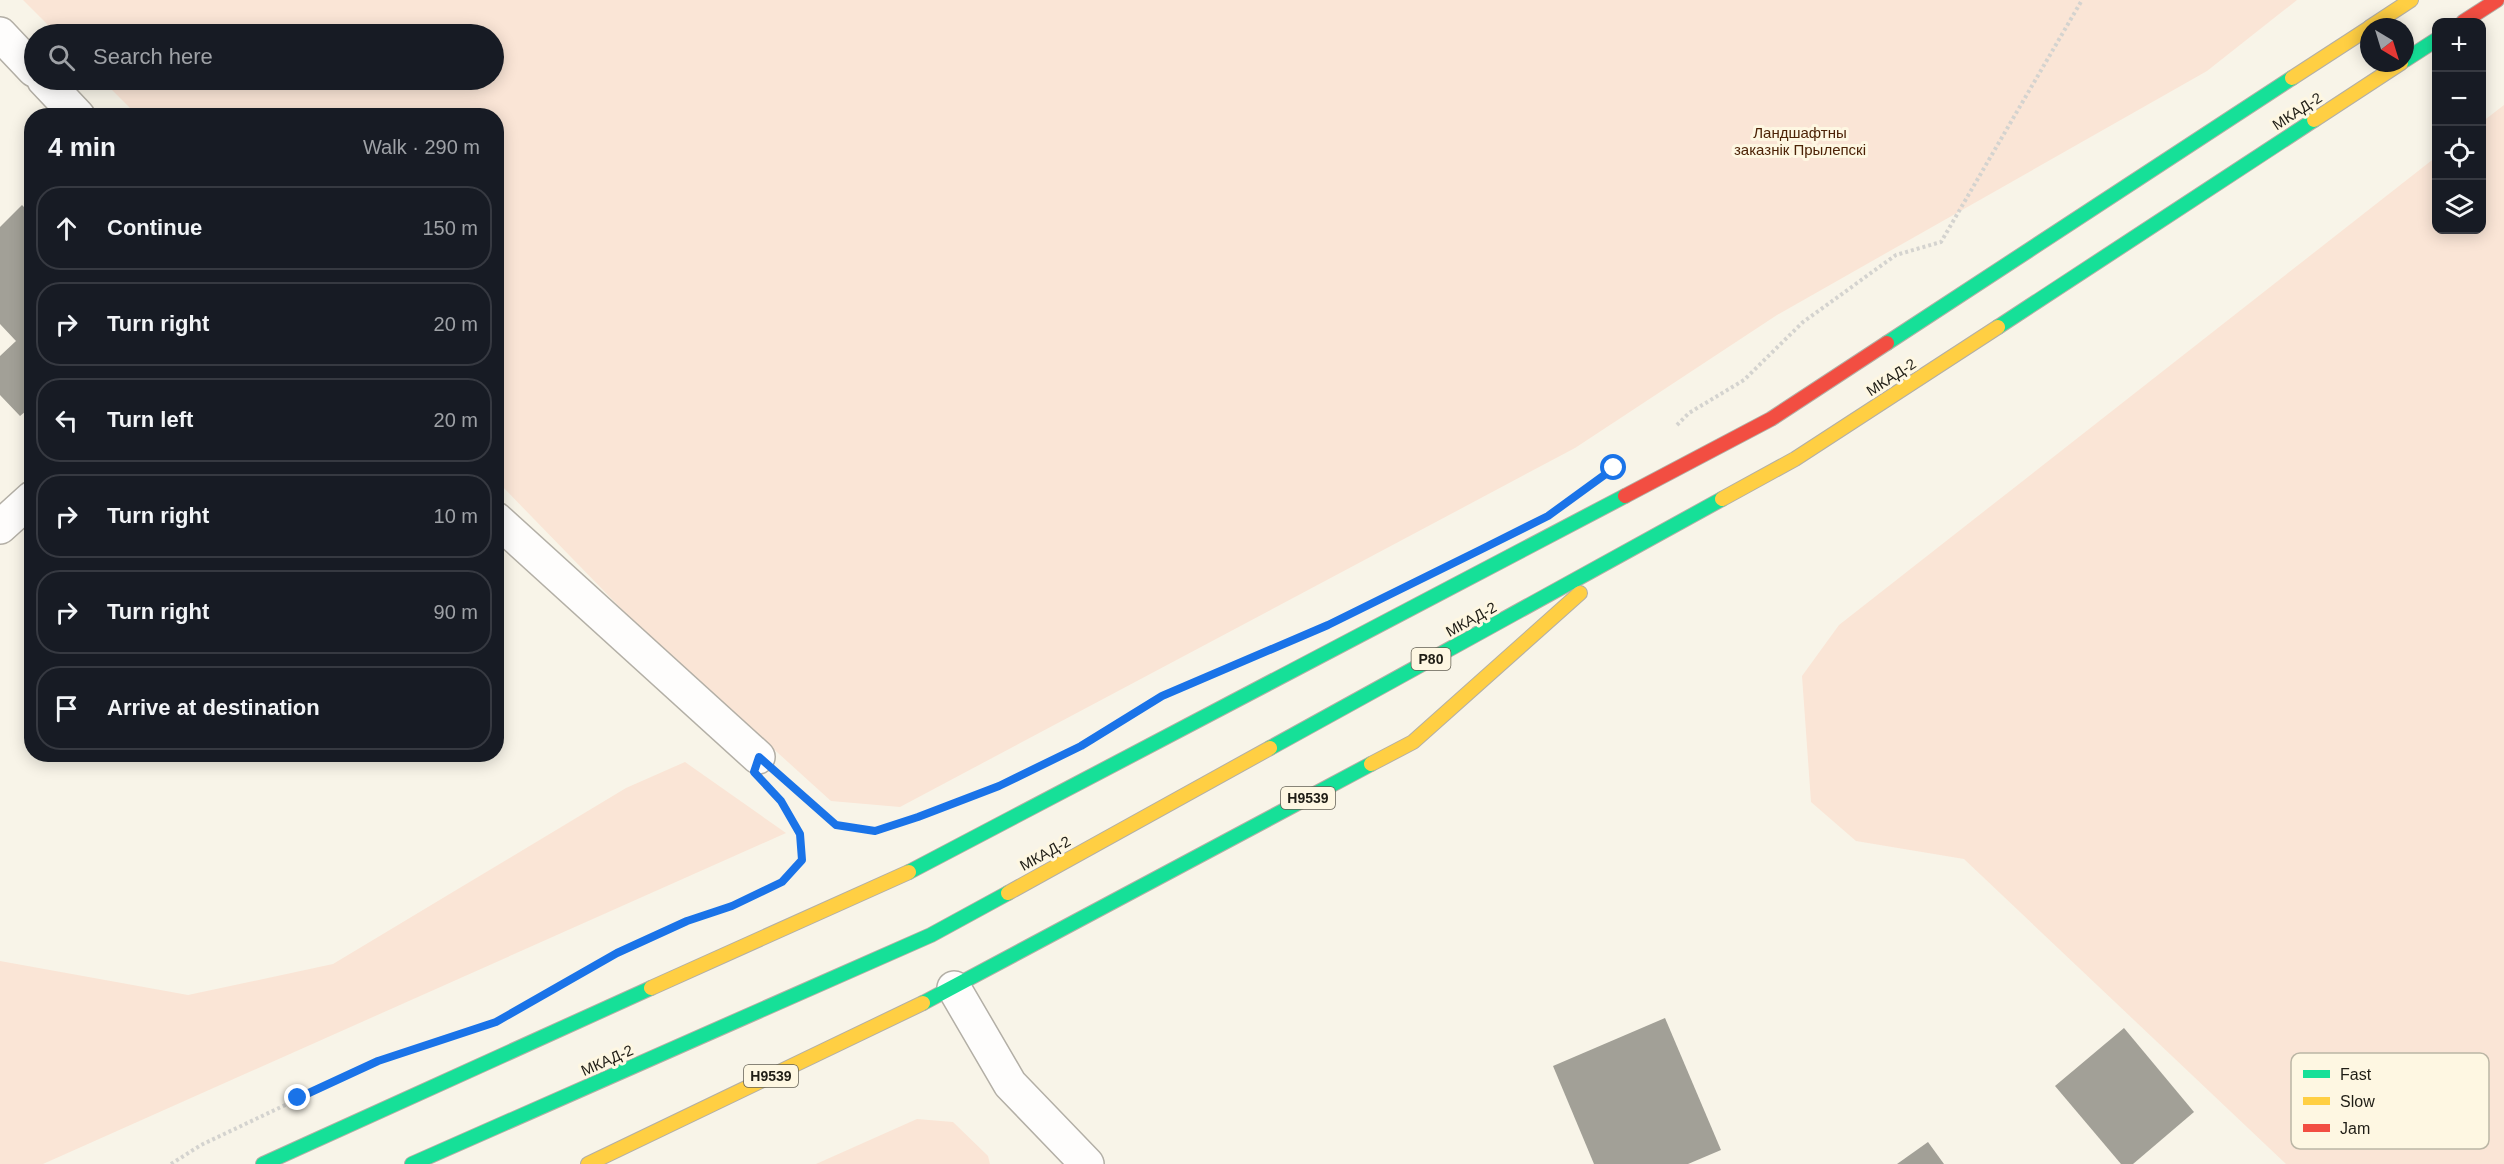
<!DOCTYPE html>
<html lang="en">
<head>
<meta charset="utf-8">
<style>
  :root { --surface:#171b24; --page:#20242c; --text:#f1f3f6; --muted:#9ea1a6; --line:#363941 }
  body { margin:0; font-family:Helvetica,sans-serif; background:var(--page); color:var(--text) }
  .controls { position:absolute; right:18px; top:18px; display:grid; overflow:hidden; border-radius:12px; box-shadow:0 3px 15px #0003 }
  .controls button { width:54px; height:54px; display:grid; place-items:center; padding:0; border:0; border-bottom:2px solid var(--line); background:var(--surface); color:var(--text); font:30px sans-serif }
  .compass { position:absolute; left:2360px; top:18px; width:54px; height:54px; border-radius:50%; background:var(--surface); box-shadow:0 3px 15px #0003; rotate:142deg }
  .stop { position:absolute; width:18px; height:18px; margin:-14px; border:4px solid #1a73e8; border-radius:50%; background:#fff }
  .stop.end { background:#1a73e8; border-color:#fff; box-shadow:0 2px 6px #0008 }
  .list { margin:0; padding:0; list-style:none }
  h2 { display:flex; justify-content:space-between; align-items:center; height:78px; margin:0; padding:0 24px; font-size:26px }
  h2 small { font-size:20px; font-weight:400; color:var(--muted) }
  .list li { display:grid; grid-template-columns:39px 1fr auto; gap:18px; align-items:center; box-sizing:border-box; height:84px; margin:0 12px 12px; padding:0 12px; border:2px solid var(--line); border-radius:24px }
  .list b { display:block; font-size:22px; white-space:nowrap }
  .list em { font-size:20px; font-style:normal; color:var(--muted) }
  .icon { flex:none; width:33px; height:33px; fill:none; stroke:currentColor; stroke-width:2; stroke-linecap:round; stroke-linejoin:round }
  .map { position:relative; flex:none; width:2504px; height:1164px; overflow:hidden }
  .search { position:absolute; background:var(--surface); box-shadow:0 3px 15px #0003; left:24px; top:24px; width:480px; height:66px; display:flex; align-items:center; gap:15px; box-sizing:border-box; padding:0 21px; border-radius:33px; color:var(--muted); font-size:22px }
  .panel { position:absolute; background:var(--surface); box-shadow:0 3px 15px #0003; left:24px; top:108px; width:480px; height:654px; border-radius:24px }
  .map>svg:first-child { display:block }
  .green { fill:#fae5d6 }
  .building { fill:#a2a097 }
  .lines { fill:none; stroke-linecap:round; stroke-linejoin:round }
  .street-casing { stroke:#b3afa6; stroke-width:36 }
  .fast-casing { stroke:#b3afa6; stroke-width:16 }
  .slow-casing { stroke:#b3afa6; stroke-width:16 }
  .jam-casing { stroke:#b3afa6; stroke-width:16 }
  .path { stroke:#d4d3cf; stroke-width:4; stroke-dasharray:3 3; stroke-linecap:butt }
  .street { stroke:#fefdfc; stroke-width:33 }
  .fast { stroke:#16e098; stroke-width:14 }
  .slow { stroke:#ffcf43; stroke-width:14 }
  .jam { stroke:#f24e42; stroke-width:14 }
  .route { stroke:#1a73e8; stroke-width:8 }
  .labels { text-anchor:middle; dominant-baseline:central; stroke-width:6; stroke-linejoin:round; paint-order:stroke }
  .shield { fill:#fef7e2; stroke:#635f53; stroke-width:1.5 }
  .shield-label { font-size:14px; font-weight:bold; fill:#201e16 }
  .street-label { font-size:15px; fill:#201e16; stroke:#fef7e2 }
  .park-label { font-size:15px; fill:#4d2307; stroke:#fef7e2 }
  .key { fill:#fef7e2; stroke:#bbb6a5; stroke-width:1.5 }
  .key-label { font-size:16px; fill:#201e16 }
</style>
</head>
<body>
<div class="map">
<svg width="2504" height="1164" viewBox="0 0 2504 1164">
  <rect width="100%" height="100%" fill="#f8f4e8"/>
  <!-- green -->
  <g class="green">
    <path d="M23,0h2274l-90,71 -430,244 -202,133 -675,359 -69,-6 -191,-173 -143,-147 -1,-365 -359,-1 -35,-35h392v-46h-437z"/>
    <path d="M2504,105v1059h-218l-322,-305 -108,-18 -45,-39 -9,-126 37,-51 597,-468v73h46v-108z"/>
    <path d="M685,762l101,71 -743,331h-43v-203l188,34 145,-31 293,-176z"/>
    <path d="M917,1119l36,3 35,34 2,8h-174z"/>
  </g>
  <!-- building -->
  <g class="building">
    <path d="M22,205l10,10v191l-12,10 -20,-21v-39l16,-15 -16,-17v-97z"/>
    <path d="M1665,1018l56,132 -33,14h-94l-41,-98z"/>
    <path d="M2124,1028l70,84 -61,52h-12l-66,-78z"/>
    <path d="M1928,1142l16,22h-47z"/>
  </g>
  <g class="lines">
    <!-- street casing -->
    <g class="street-casing">
      <g id="street">
        <path d="M0,34l34,36"/>
        <path d="M44,80l34,36"/>
        <path d="M496,519l262,238"/>
        <path d="M0,527l32,-29"/>
        <path d="M954,988l56,96 77,80"/>
      </g>
    </g>
    <!-- fast casing -->
    <g class="fast-casing">
      <g id="fast">
        <path d="M2405,60l31,-20"/>
        <path d="M1998,327l316,-207"/>
        <path d="M1887,343l405,-265"/>
        <path d="M1270,748l452,-249"/>
        <path d="M909,872l716,-376"/>
        <path d="M923,1003l448,-239"/>
        <path d="M263,1164l388,-176"/>
        <path d="M412,1164l519,-229 77,-42"/>
      </g>
    </g>
    <!-- slow casing -->
    <g class="slow-casing">
      <g id="slow">
        <path d="M2370,27l41,-27"/>
        <path d="M2292,78l77,-50"/>
        <path d="M2314,120l87,-57"/>
        <path d="M1722,499l73,-40 203,-132"/>
        <path d="M1371,764l42,-22 167,-149"/>
        <path d="M1008,893l262,-145"/>
        <path d="M651,988l258,-116"/>
        <path d="M588,1164l335,-161"/>
      </g>
    </g>
    <!-- jam casing -->
    <g class="jam-casing">
      <g id="jam">
        <path d="M2463,22l34,-22"/>
        <path d="M1625,496l146,-77 116,-76"/>
      </g>
    </g>
    <!-- path -->
    <g class="path">
      <path d="M1677,425l12,-12 55,-33 59,-58 93,-67 45,-13 141,-242"/>
      <path d="M784,779l52,46 39,6 92,-32"/>
      <path d="M542,996l75,-43 69,-32 46,-15 50,-24 20,-22 -2,-26 -19,-33 -11,-12"/>
      <path d="M171,1164l30,-19 177,-84 78,-27"/>
    </g>
    <!-- street -->
    <use href="#street" class="street"/>
    <!-- fast -->
    <use href="#fast" class="fast"/>
    <!-- slow -->
    <use href="#slow" class="slow"/>
    <!-- jam -->
    <use href="#jam" class="jam"/>
  </g>
  <g class="lines">
    <!-- route -->
    <path class="route" d="M298,1098l80,-37 118,-39 121,-69 70,-32 45,-15 50,-24 20,-22 -2,-26 -19,-33 -27,-29 5,-15 77,68 39,6 43,-14 81,-31 82,-40 81,-50 166,-71 154,-76 66,-33 66,-48"/>
  </g>
  <g class="labels">
    <!-- shield labels -->
    <g class="shield">
      <rect x="1411.5" y="648" width="39" height="22" rx="4.5"/>
      <rect x="1281" y="787" width="54" height="22" rx="4.5"/>
      <rect x="744" y="1065" width="54" height="22" rx="4.5"/>
    </g>
    <g class="shield-label">
      <text x="1431" y="659">Р80</text>
      <text x="1308" y="798">Н9539</text>
      <text x="771" y="1076">Н9539</text>
    </g>
    <!-- street labels -->
    <g class="street-label">
      <text transform="translate(2297 111) rotate(-33)">МКАД-2</text>
      <text transform="translate(1891 377) rotate(-33)">МКАД-2</text>
      <text transform="translate(1471 619) rotate(-29)">МКАД-2</text>
      <text transform="translate(1045 853) rotate(-29)">МКАД-2</text>
      <text transform="translate(607 1060) rotate(-24)">МКАД-2</text>
    </g>
    <!-- park labels -->
    <g class="park-label">
      <text x="1800" y="132">Ландшафтны<tspan x="1800" dy="17">заказнік Прылепскі</tspan></text>
    </g>
  </g>
  <!-- legend -->
  <rect x="2291" y="1053" width="198" height="96" rx="9" class="key"/>
  <rect x="2303" y="1070" width="27" height="8" fill="#16e098"/>
  <rect x="2303" y="1097" width="27" height="8" fill="#ffcf43"/>
  <rect x="2303" y="1124" width="27" height="8" fill="#f24e42"/>
  <g class="key-label">
    <text x="2340" y="1080">Fast</text>
    <text x="2340" y="1107">Slow</text>
    <text x="2340" y="1134">Jam</text>
  </g>
</svg>
<div class="controls">
<button>+</button>
<button>−</button>
<button><svg class="icon" aria-label="locate" viewBox="0 0 24 24"><circle cx="12" cy="12" r="6"/><path d="M12 2v4M12 18v4M2 12h4M18 12h4"/></svg></button>
<button><svg class="icon" aria-label="layers" viewBox="0 0 24 24"><path d="M12 4l9 5-9 5-9-5zM3 14l9 5 9-5"/></svg></button>
</div>
<svg class="compass" viewBox="-18 -18 36 36"><path d="M0-13l5 13h-10z" fill="#e53935"/><path d="M0 13l5-13h-10z" fill="#9ea1a6"/></svg>
<div class="stop" style="left:1614px;top:468px"></div>
<div class="stop end" style="left:298px;top:1098px"></div>
<div class="search"><svg class="icon" aria-label="search" viewBox="0 0 24 24"><circle cx="10" cy="10" r="6"/><path d="M15 15l6 6"/></svg>Search here</div>
<section class="panel">
<h2>4 min<small>Walk · 290 m</small></h2>
<ul class="list">
<li><svg class="icon" aria-label="ahead" viewBox="0 0 24 24"><path d="M12 20V5M6 11l6-6 6 6"/></svg><div><b>Continue</b></div><em>150 m</em></li>
<li><svg class="icon" aria-label="right" viewBox="0 0 24 24"><path d="M7 20v-9h11M14 6l5 5-5 5"/></svg><div><b>Turn right</b></div><em>20 m</em></li>
<li><svg class="icon" aria-label="left" viewBox="0 0 24 24"><path d="M17 20v-9H6M10 6l-5 5 5 5"/></svg><div><b>Turn left</b></div><em>20 m</em></li>
<li><svg class="icon" aria-label="right" viewBox="0 0 24 24"><path d="M7 20v-9h11M14 6l5 5-5 5"/></svg><div><b>Turn right</b></div><em>10 m</em></li>
<li><svg class="icon" aria-label="right" viewBox="0 0 24 24"><path d="M7 20v-9h11M14 6l5 5-5 5"/></svg><div><b>Turn right</b></div><em>90 m</em></li>
<li><svg class="icon" aria-label="arrive" viewBox="0 0 24 24"><path d="M6 21V4h12l-3 4 3 4H6"/></svg><div><b>Arrive at destination</b></div></li>
</ul>
</section>
</div>
</body>
</html>
